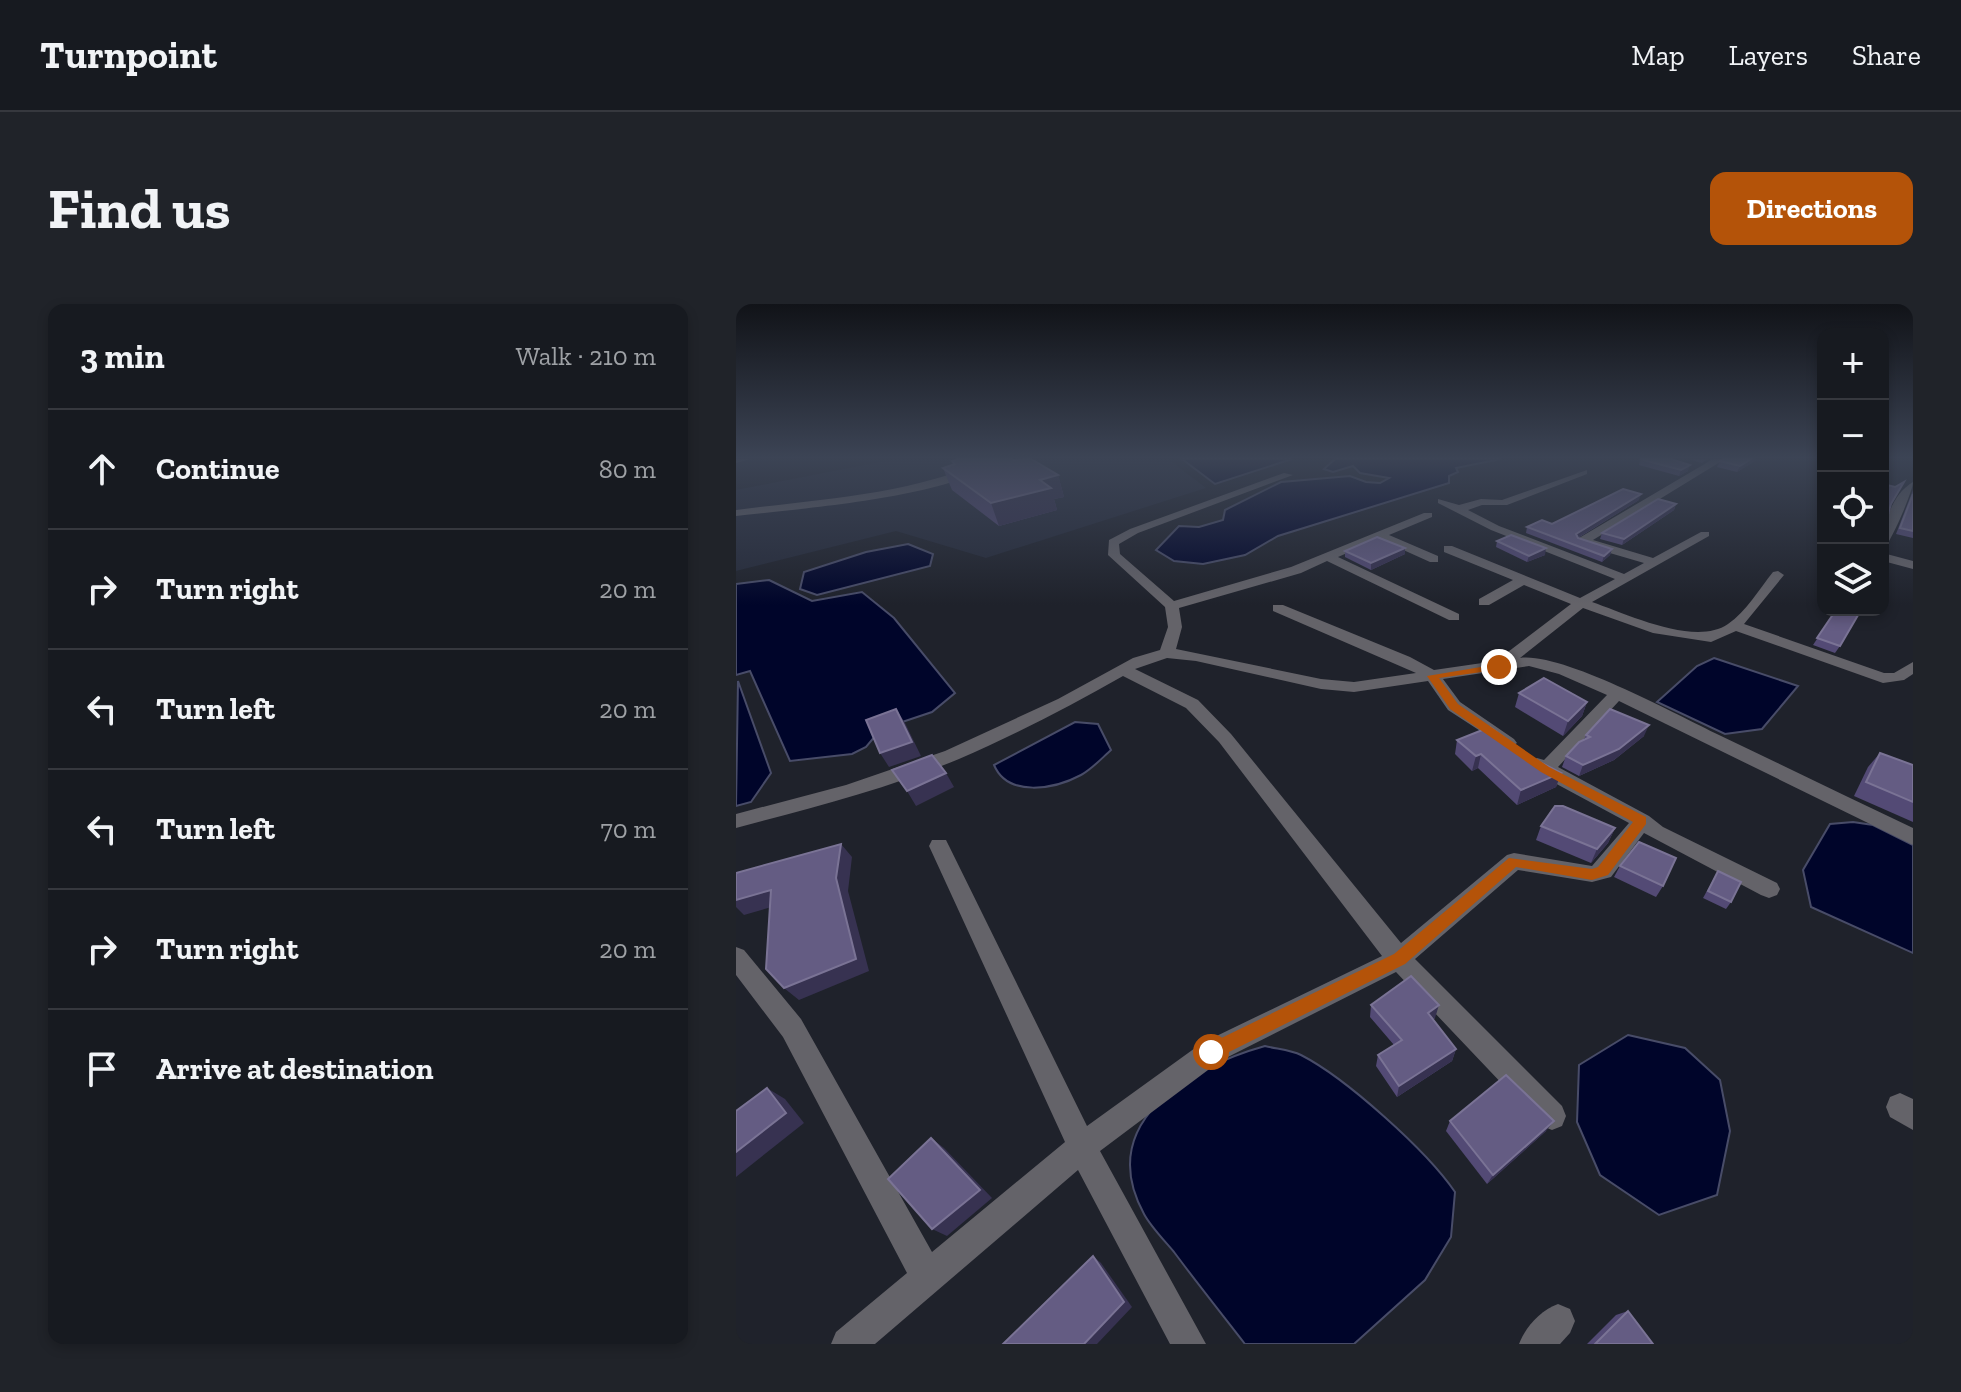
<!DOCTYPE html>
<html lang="en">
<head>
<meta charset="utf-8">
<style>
  :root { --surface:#171a20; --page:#202329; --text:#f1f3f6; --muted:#9ea1a5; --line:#36383e; --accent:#b45309 }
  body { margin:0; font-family:"Zilla Slab",serif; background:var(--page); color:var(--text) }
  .controls { position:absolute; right:24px; top:24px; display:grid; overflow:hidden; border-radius:16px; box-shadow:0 4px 12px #0003 }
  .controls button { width:72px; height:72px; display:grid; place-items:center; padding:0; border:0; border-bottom:2px solid var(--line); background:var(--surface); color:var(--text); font:40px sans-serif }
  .stop { position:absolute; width:24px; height:24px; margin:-18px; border:6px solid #b45309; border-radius:50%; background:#fff }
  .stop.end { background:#b45309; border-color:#fff; box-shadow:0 2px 8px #0008 }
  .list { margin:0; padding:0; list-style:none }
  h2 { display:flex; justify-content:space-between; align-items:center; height:104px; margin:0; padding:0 32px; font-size:34px }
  h2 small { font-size:26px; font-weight:400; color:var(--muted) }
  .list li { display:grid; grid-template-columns:52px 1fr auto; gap:24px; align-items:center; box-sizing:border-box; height:120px; padding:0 32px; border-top:2px solid var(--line) }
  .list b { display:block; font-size:30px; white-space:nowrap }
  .list em { font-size:26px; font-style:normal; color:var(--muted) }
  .icon { flex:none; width:44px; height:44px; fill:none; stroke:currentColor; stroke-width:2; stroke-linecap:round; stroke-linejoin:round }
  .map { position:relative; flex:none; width:1177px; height:1040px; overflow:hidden; border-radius:16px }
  header { display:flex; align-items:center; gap:48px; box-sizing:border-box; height:112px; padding:0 40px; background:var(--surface); border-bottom:2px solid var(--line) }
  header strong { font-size:38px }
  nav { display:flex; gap:44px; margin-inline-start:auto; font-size:28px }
  .intro { display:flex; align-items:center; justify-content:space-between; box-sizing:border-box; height:192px; padding:0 48px }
  h1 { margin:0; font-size:56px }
  .button { padding:20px 36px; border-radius:16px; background:var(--accent); color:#fff; font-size:28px; font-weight:700 }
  main { display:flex; gap:48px; padding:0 48px }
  aside { flex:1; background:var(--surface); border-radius:16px; box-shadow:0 4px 12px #0003 }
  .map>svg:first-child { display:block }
  .built { fill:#262b3a }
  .water { fill:#00052a; stroke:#484c68; stroke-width:2 }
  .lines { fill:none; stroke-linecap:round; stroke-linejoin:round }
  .service { fill:#646369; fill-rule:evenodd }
  .minor { fill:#646369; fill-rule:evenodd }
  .wall { fill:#534a75 }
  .shaded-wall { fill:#373251 }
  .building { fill:#645c83; stroke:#7a7395; stroke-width:2 }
  .route { fill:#b45309 }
</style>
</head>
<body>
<header>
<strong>Turnpoint</strong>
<nav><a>Map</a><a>Layers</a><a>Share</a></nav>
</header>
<div class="intro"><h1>Find us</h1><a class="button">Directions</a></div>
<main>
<aside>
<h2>3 min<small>Walk · 210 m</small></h2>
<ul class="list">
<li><svg class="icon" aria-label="ahead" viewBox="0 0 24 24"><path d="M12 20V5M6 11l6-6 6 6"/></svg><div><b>Continue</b></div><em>80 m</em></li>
<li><svg class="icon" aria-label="right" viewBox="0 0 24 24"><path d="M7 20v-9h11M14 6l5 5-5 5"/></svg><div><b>Turn right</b></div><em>20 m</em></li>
<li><svg class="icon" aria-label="left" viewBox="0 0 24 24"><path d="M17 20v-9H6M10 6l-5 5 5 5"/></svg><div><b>Turn left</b></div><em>20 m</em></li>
<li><svg class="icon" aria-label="left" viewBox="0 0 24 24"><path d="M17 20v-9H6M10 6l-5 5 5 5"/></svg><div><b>Turn left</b></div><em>70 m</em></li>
<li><svg class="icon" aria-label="right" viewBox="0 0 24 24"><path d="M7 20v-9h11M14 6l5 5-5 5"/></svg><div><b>Turn right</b></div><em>20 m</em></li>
<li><svg class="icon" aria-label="arrive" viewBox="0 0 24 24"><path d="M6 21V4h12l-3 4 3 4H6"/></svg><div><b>Arrive at destination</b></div></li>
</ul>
</aside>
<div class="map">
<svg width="1177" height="1040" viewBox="0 0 1177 1040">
  <rect width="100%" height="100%" fill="#1f222b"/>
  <!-- built -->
  <path class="built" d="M159,155h273l38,29 -220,70 -90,-27 -160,40v-81z"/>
  <!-- water -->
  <g class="water">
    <path d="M446,155h110l-77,25z"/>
    <path d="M599,155h166l-45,9 2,4 -9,4v7l-171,53 -33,19 -42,9 -29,-3 -18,-11 23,-24 20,1 24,-7 2,-10 56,-28 69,-6 16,6 14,1 9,-5 -29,-5 -7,-7 -20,6 -9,-3z"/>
    <path d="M172,240l25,10 -3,12 -113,29 -17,-6 4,-17 62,-20z"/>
    <path d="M33,276l43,21 50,-9 32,26 61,75 -23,19 -51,17 -15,18 -14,7 -62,7 -40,-90 -14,4v-91z"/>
    <path d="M978,354l84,28 -36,43 -37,5 -68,-32 40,-36z"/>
    <path d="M2,377l33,92 -20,29 -15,4z"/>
    <path d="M339,418l23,2 13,26c-9,8 -19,19 -30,25 -26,14 -73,23 -87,-10z"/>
    <path d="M1117,518l20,3 40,20v108l-102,-46 -8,-37 27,-46z"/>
    <path d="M892,731l57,13 35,32 10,51 -13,64 -58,20 -59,-40 -23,-53 2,-57z"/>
    <path d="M529,742c12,3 26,4 36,9 45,23 126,96 154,137l-4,45 -26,43 -71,64h-109c-24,-31 -48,-61 -71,-92 -10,-12 -23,-25 -30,-38 -50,-92 46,-147 121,-168z"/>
  </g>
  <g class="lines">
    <!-- service -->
    <path class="service" d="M0,155h14l-14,4z"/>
    <!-- minor -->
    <g class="minor">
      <path d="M254,155h13c-53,39 -199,49 -267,57v-6c85,-11 175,-15 254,-51z"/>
      <path d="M977,155h12l-132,81 60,18 48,-26h8v4l-117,66c35,12 103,45 136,22 18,-12 32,-36 45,-52l5,-1 6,4 -40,49 140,49h10l19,-11v12l-9,6 -21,3 -147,-52 -25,11 -58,-9 -70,-25 -63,50c42,-6 157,57 199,77 65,31 129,62 194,93v17l-294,-144 -61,66 91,49 14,11 114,56 3,6 -3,6 -8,3 -8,-3 -117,-62 -33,44 -19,5 -74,-12 -103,89 147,147 4,10 -4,10 -10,4 -10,-4 -146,-154 -176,89 -120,90 106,193h-36l-92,-174 -203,174h-44l5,-12 71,-59 -124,-236 -47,-62v-28l8,3 57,69 131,233 133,-110 -136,-296 3,-6h14l3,6 138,280 115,-83 180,-87 -163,-214 -33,-34 -63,-32c-53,30 -108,59 -164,83 -72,30 -148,49 -223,69v-14l110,-29 99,-34 113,-52 75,-41 27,-8 8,-23 -3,-20 -57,-52 1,-15 21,-11 154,-56 9,2 -155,58 -19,11 1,10 54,47 117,-34 133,-54h8v4l-43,18 49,21v6h-8l-51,-23 -41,18 121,57v6h-10l-122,-59 -26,12 -122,35 3,19 -6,22 145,30 33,3 62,-9 -143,-62v-6h10l127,52 24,13 62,-9 75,-57 -47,-19 -35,20h-10v-6l34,-19 -69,-28v-6h8l128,52 35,-19 -124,-49 -53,-27v-4l21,6 22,-6 21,1 85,-30v4l-80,31h-25l-14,5 31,16 125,48 20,-11 -65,-19v-6zM431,354l29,3 125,28 33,3 74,-11 20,29 60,39 9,-6 -3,-4 -54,-37 -17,-23 86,-13 30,8 48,21 -63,65 -7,-2 -9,6 10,10 91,49 -37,43 -78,-13 -7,2 -106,88 -170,-209 -33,-34 -63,-31z"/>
      <path d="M1177,178c0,9 -23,63 -30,67 0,-25 8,-54 30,-67z"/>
      <path d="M1147,249l30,8v8l-30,-8z"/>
      <path d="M1164,789l13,6v31l-23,-13 -4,-10 4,-10z"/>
      <path d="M822,1000l12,5 5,12 -5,12 -10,11h-41c7,-18 21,-33 39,-40z"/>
    </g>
  </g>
  <!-- wall -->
  <g class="wall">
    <path d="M904,155l48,12 -9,5 -40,-11z"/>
    <path d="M953,155h18l-5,4z"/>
    <path d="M987,155h35l-21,13 -20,-5 3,-6z"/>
    <path d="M216,157l106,14 6,22 -10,2 3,11 -58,16 -47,-36 -9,-22 10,-3z"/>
    <path d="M1177,186v48l-17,-4z"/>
    <path d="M903,196l-61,38 34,11 -2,6 -8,7 -76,-29 1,-6 25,-3z"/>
    <path d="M940,200l-2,6 -52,35 -22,-6 2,-6z"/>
    <path d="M761,237l48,14 -18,7 -31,-15z"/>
    <path d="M669,244v6l-34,16 -26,-13v-6z"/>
    <path d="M1100,306l4,36 -5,7 -22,-8z"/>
    <path d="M783,389l68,9 -5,14 -19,20 -48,-29z"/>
    <path d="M850,431l58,1 -30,24 -35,16 -17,-9 4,-11 18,-16z"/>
    <path d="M721,436l77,19 27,14 -5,14 -39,18 -39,-37 -6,3 -17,-17z"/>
    <path d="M1144,449l33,12v57l-59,-26 14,-29z"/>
    <path d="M805,522l74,2 -7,15 -17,20 -55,-23z"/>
    <path d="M884,562l43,20 -7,11 -42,-20z"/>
    <path d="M982,567l13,31 -5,7 -23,-11z"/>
    <path d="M635,701l64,13 -2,2 23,29 -4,12 -55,36 -21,-31 2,-11 16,-10 -24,-28z"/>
    <path d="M714,817l96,10 -59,53 -41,-53z"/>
    <path d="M892,1007l25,33h-66l29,-29z"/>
  </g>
  <!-- shaded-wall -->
  <g class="shaded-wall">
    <path d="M1015,155h7l-21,13 3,-6z"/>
    <path d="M954,161l-2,6 -9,5 2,-6z"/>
    <path d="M322,171l6,22 -10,2 3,11 -58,16 -8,-23 49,-23z"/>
    <path d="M905,190l-2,6 -65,40 2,-6z"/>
    <path d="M940,200l-2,6 -52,35 2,-6z"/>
    <path d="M669,244v6l-34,16v-7z"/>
    <path d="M810,244l-1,7 -18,7 2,-6z"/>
    <path d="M876,245l-2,6 -8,7 2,-6z"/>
    <path d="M851,398l-5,14 -19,20 5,-15z"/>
    <path d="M160,405l9,14 16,33 -32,11 -9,-14z"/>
    <path d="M913,421l-5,11 -30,24 -35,16 4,-11z"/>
    <path d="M745,450l-3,14 -6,3 4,-15z"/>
    <path d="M210,469l8,14 -38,19 -9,-15z"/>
    <path d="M825,469l-5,14 -39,18 4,-15z"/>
    <path d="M879,524l-7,15 -17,20 6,-14z"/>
    <path d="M105,540l11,13 -4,34 21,80 -70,29 -15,-12 52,-110z"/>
    <path d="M35,586l14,13 -41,12 -8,-8v-7z"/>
    <path d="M703,701l-4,13 -10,8 3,-13z"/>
    <path d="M720,745l-4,12 -55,36 2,-11z"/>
    <path d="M31,784l18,11 19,24 -68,54v-25z"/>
    <path d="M818,817l-8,10 -59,53 6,-9z"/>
    <path d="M195,834l13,10 48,50 -45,38 -15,-7z"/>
    <path d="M357,952l8,7 31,44 -35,37h-13z"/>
  </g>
  <!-- building -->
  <g class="building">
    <path d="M223,155h52l2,1 18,-1 27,16 -18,5 11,8 -60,15 -48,-35 12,-4 -3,-3z"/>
    <path d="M904,155h31l19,6 -9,5z"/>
    <path d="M987,155h28l-11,7 -20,-5z"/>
    <path d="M1168,178l-13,22 -6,21h-2v-41l12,3z"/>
    <path d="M887,185l18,5 -65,40 2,4 34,11 -8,7 -77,-29 15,-7 10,4z"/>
    <path d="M1177,190v37l-13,-3z"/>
    <path d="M922,195l18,5 -52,35 -22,-6z"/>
    <path d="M775,231l35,13 -17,8 -32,-15z"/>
    <path d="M641,233l28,11 -34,15 -26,-12z"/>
    <path d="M1100,306h25l-21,36 -23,-8z"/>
    <path d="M808,374l43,24 -19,19 -49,-28z"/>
    <path d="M160,405l16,33 -32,11 -14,-33z"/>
    <path d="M874,405l39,16 -30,24 -36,16 -17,-9 13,-14 11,-5 -4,-2z"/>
    <path d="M754,423l44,32 27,14 -40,17 -40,-36 -5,2 -19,-16z"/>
    <path d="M1144,449l33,12v37l-47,-20z"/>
    <path d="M196,451l14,18 -39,18 -15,-21z"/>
    <path d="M819,502h8l52,22 -18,21 -56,-23z"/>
    <path d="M903,538l37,16 -13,28 -43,-20z"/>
    <path d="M105,540l-5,34 20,81 -72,29 -18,-19 5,-79 -35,10v-27z"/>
    <path d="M982,567l23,11 -10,20 -23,-11z"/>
    <path d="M675,672l28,29 -11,8 28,36 -57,37 -21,-31 24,-15 -31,-35z"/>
    <path d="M770,771l48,46 -61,54 -43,-54z"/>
    <path d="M31,784l19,25 -50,39v-41z"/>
    <path d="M195,834l49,52 -48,39 -44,-50z"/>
    <path d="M357,952l31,46 -40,42h-81z"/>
    <path d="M892,1007l25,33h-58z"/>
  </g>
  <!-- sky -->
  <linearGradient id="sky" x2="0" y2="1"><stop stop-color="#111318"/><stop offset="0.51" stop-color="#3c4455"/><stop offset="1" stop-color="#3c4455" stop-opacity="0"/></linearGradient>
  <rect width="1177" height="301" fill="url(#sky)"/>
  <!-- route -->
  <path class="route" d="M763,360l5,3 -1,2 -64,9 19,26 91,63 97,50v7l-38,51 -16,5 -76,-13 -111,97 -188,94 -6,2 -6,-2 -2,-6 2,-6 189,-92 115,-96 83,11 6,-2 35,-45 -92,-50 -91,-63 -23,-33z"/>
</svg>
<div class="controls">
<button>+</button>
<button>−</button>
<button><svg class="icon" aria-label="locate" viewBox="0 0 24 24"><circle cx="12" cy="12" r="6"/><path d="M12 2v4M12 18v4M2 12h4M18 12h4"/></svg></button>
<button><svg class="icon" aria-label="layers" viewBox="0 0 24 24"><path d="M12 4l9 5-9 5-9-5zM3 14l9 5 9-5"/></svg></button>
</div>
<div class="stop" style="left:475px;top:748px"></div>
<div class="stop end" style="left:763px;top:363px"></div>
</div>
</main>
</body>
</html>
